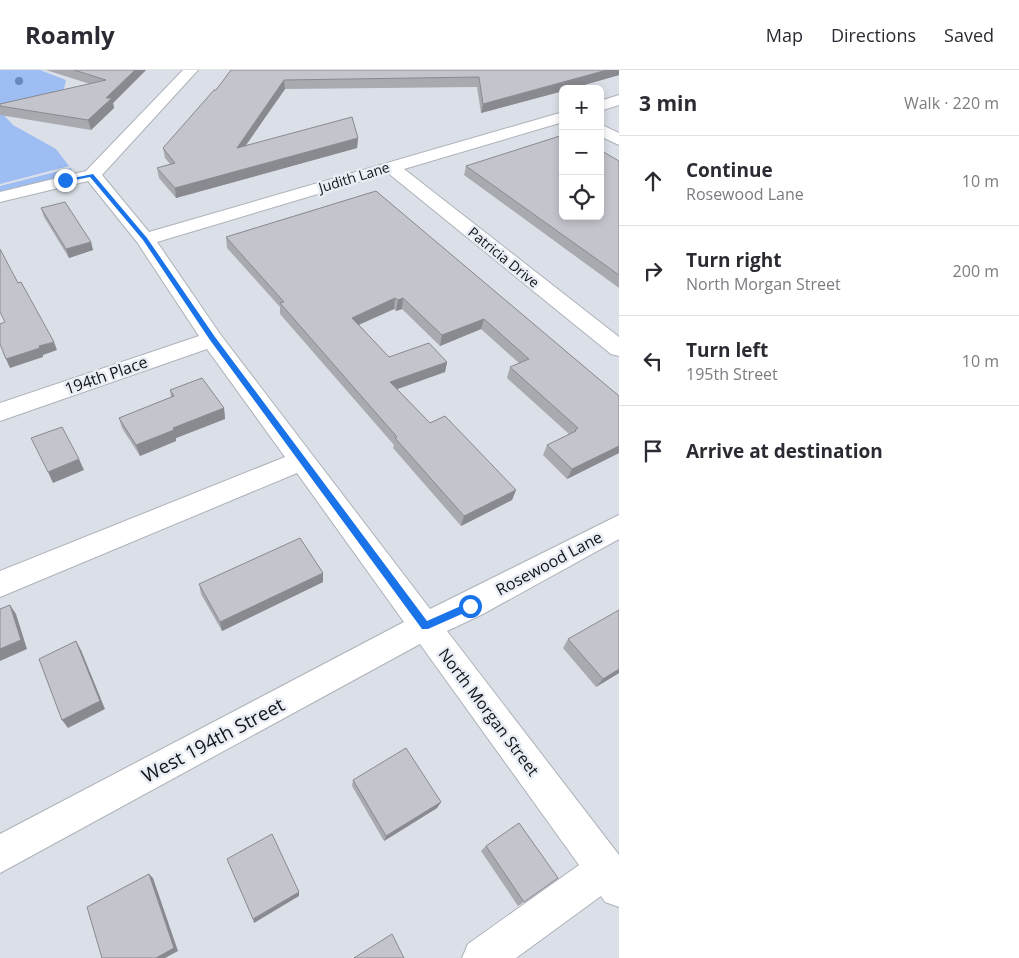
<!DOCTYPE html>
<html lang="en">
<head>
<meta charset="utf-8">
<style>
  :root { --surface:#fff; --page:#f2f2f3; --text:#2b2b33; --muted:#7c7c81; --line:#e1e1e2 }
  body { margin:0; font-family:"Open Sans",sans-serif; background:var(--page); color:var(--text) }
  .controls { position:absolute; right:15px; top:15px; display:grid; overflow:hidden; border-radius:8px; box-shadow:0 2px 8px #0003 }
  .controls button { width:45px; height:45px; display:grid; place-items:center; padding:0; border:0; border-bottom:1px solid var(--line); background:var(--surface); color:var(--text); font:25px sans-serif }
  .stop { position:absolute; width:15px; height:15px; margin:-11px; border:4px solid #1a73e8; border-radius:50%; background:#fff }
  .stop.end { background:#1a73e8; border-color:#fff; box-shadow:0 1px 5px #0008 }
  .list { margin:0; padding:0; list-style:none }
  h2 { display:flex; justify-content:space-between; align-items:center; height:65px; margin:0; padding:0 20px; font-size:21px }
  h2 small { font-size:16px; font-weight:400; color:var(--muted) }
  .list li { display:grid; grid-template-columns:32px 1fr auto; gap:15px; align-items:center; box-sizing:border-box; height:90px; padding:0 20px; border-top:1px solid var(--line) }
  .list b { display:block; font-size:19px; white-space:nowrap }
  .list p { margin:0; font-size:16px; white-space:nowrap; color:var(--muted) }
  .list em { font-size:16px; font-style:normal; color:var(--muted) }
  .icon { flex:none; width:28px; height:28px; fill:none; stroke:currentColor; stroke-width:2; stroke-linecap:round; stroke-linejoin:round }
  .map { position:relative; flex:none; width:619px; height:888px; overflow:hidden }
  header { display:flex; align-items:center; gap:30px; box-sizing:border-box; height:70px; padding:0 25px; background:var(--surface); border-bottom:1px solid var(--line) }
  header strong { font-size:24px }
  nav { display:flex; gap:28px; margin-inline-start:auto; font-size:18px }
  main { display:flex }
  aside { flex:1; background:var(--surface) }
  .map>svg:first-child { display:block }
  .green { fill:#9dbdf3 }
  .lines { fill:none; stroke-linecap:round; stroke-linejoin:round }
  .minor-casing { stroke:#adb1b9; stroke-width:2 }
  .minor { fill:#fff; fill-rule:evenodd }
  .tree { fill:#6888be }
  .wall { fill:#a9a9b0 }
  .shaded-wall { fill:#898990 }
  .building { fill:#c4c4cd; stroke:#898990 }
  .route { fill:#1a73e8 }
  .labels { text-anchor:middle; dominant-baseline:central; stroke-width:5; stroke-linejoin:round; paint-order:stroke }
  .far-street-label { font-size:14px; fill:#131417; stroke:#e8edf5 }
  .street-label { font-size:16px; fill:#131417; stroke:#e8edf5 }
  .near-street-label { font-size:19px; fill:#131417; stroke:#e8edf5 }
</style>
</head>
<body>
<header>
<strong>Roamly</strong>
<nav><a>Map</a><a>Directions</a><a>Saved</a></nav>
</header>
<main>
<div class="map">
<svg width="619" height="888" viewBox="0 0 619 888">
  <rect width="100%" height="100%" fill="#dbe0e8"/>
  <!-- green -->
  <g class="green">
    <path d="M0,0h40l26,10 -2,9 30,5 -94,17 13,14 43,24 13,17 -69,18z"/>
    <path d="M71,98l1,5 -8,4 -64,16v-7z"/>
  </g>
  <g class="lines">
    <!-- minor casing -->
    <g class="minor-casing">
      <g id="minor">
        <path d="M183,0h15l-96,105 47,57 414,-120v10l-159,47 215,168v19l-8,-2 -223,-181 -231,69 63,92 210,275 189,-94v24l-138,76 -34,16 172,224v52l-14,-5 -4,-6 -85,62h-54l6,-14 111,-79 -159,-221 -420,229v-39l404,-212 -107,-149 -297,124v-26l285,-114 -78,-108 -207,72v-18l199,-67 -62,-94 -49,-61 -88,21v-10l86,-21z"/>
        <path d="M619,25v10l-19,6v-10z"/>
        <path d="M600,54l19,9v12l-19,-9z"/>
      </g>
    </g>
    <!-- minor -->
    <use href="#minor" class="minor"/>
  </g>
  <!-- trees -->
  <circle class="tree" cx="19" cy="11" r="4"/>
  <!-- wall -->
  <g class="wall">
    <path d="M46,0h100l-33,33 1,5 -23,22 -91,-15v-11l90,-20z"/>
    <path d="M231,0h388v5l-49,14h-7v2l-82,22 -4,-26 -192,2 -39,56 112,-7 -1,10 -181,50 -17,-20 -2,-10 13,-4 -5,-6 -2,-10 53,-58z"/>
    <path d="M619,91v127l-155,-113 2,-9z"/>
    <path d="M376,121l243,205v57l-52,26 -24,-24 4,-10 22,-11 -62,-56 3,-11 9,-4 -38,-34 -41,17 -38,-37 -6,2 -2,-2 -35,16 30,32 58,5 -2,10 -48,17 33,34 86,67 -4,10 -51,26 -68,-78 1,-3 -114,-131v-7l-53,-59 -1,-11z"/>
    <path d="M41,138l50,34 2,8 -24,8 -25,-41z"/>
    <path d="M170,320l54,18 1,11 -49,19v3l-36,15 -18,-28 -3,-10 52,-21z"/>
    <path d="M323,512l-101,49 -21,-37 -2,-10z"/>
    <path d="M568,569l51,34 -23,14 -33,-39z"/>
    <path d="M353,710l88,22 -4,6 -53,33 -32,-55z"/>
    <path d="M486,776l72,32 -40,28 -37,-55z"/>
  </g>
  <!-- shaded-wall -->
  <g class="shaded-wall">
    <path d="M135,0h11l-33,33 1,5 -23,22 -3,-10 18,-22z"/>
    <path d="M607,0h12v5l-49,14h-7v2l-82,22 2,-9z"/>
    <path d="M284,10l1,9 -48,69v-10z"/>
    <path d="M358,68l-1,10 -181,50 -1,-10z"/>
    <path d="M91,172l2,8 -24,8 -3,-9z"/>
    <path d="M395,228l-1,11 -43,19 1,-10z"/>
    <path d="M403,228l-1,11 -6,2 2,-11z"/>
    <path d="M484,249l-3,10 -41,17 2,-11z"/>
    <path d="M54,272l3,8 -14,5v2l-33,11 -4,-9 33,-13z"/>
    <path d="M447,292l-2,10 -56,20 1,-10z"/>
    <path d="M224,338l1,11 -49,19v3l-36,15 -4,-11 37,-17z"/>
    <path d="M619,376v7l-52,26 5,-10z"/>
    <path d="M79,389l5,11 -31,13 -5,-11z"/>
    <path d="M516,420l-4,10 -51,26 3,-10z"/>
    <path d="M323,503v9l-101,49 -2,-9z"/>
    <path d="M10,535l6,9 11,35 -27,12v-12z"/>
    <path d="M76,571l5,9 24,59 -37,19 -6,-8z"/>
    <path d="M619,599v4l-23,14 7,-8z"/>
    <path d="M441,732l-4,6 -53,33 2,-5z"/>
    <path d="M149,804l4,4 25,73 -13,7h-9z"/>
    <path d="M299,822v4l-45,27 -1,-4z"/>
  </g>
  <!-- building -->
  <g class="building">
    <path d="M74,0h61l-29,28h6l-24,22 -88,-14v-2l106,-24z"/>
    <path d="M231,0h376l-124,34 -4,-27 -195,3 -47,68 115,-31 6,21 -183,50 -18,-20 18,-5 -12,-15 51,-58h2z"/>
    <path d="M563,65v81h37v-66l19,11v114l-153,-109z"/>
    <path d="M376,121l243,205v50l-47,23 -25,-24 29,-14 -1,-1 3,-2 -68,-61 19,-8 -45,-40 -42,16 -39,-37 -5,2 -3,-2 -43,20 37,39 40,-14 18,19 -57,20 40,41 15,-7 71,74 -52,26 -69,-78 2,-1 -117,-134 4,-1 -58,-65z"/>
    <path d="M65,132l26,40 -25,7 -25,-41z"/>
    <path d="M0,179l18,34 3,-1 33,60 -15,4 1,2 -34,11 -6,-15v-20l5,-2 -5,-10z"/>
    <path d="M202,308l22,30 -51,20 1,2 -38,15 -17,-27 55,-22 -4,-6z"/>
    <path d="M62,357l17,32 -31,13 -17,-34z"/>
    <path d="M300,468l23,35 -103,49 -21,-38z"/>
    <path d="M10,535l11,35 -21,9v-40z"/>
    <path d="M619,540v59l-16,10 -35,-40z"/>
    <path d="M76,571l24,60 -38,19 -23,-61z"/>
    <path d="M406,678l35,54 -55,34 -33,-56z"/>
    <path d="M519,753l39,55 -34,24 -38,-56z"/>
    <path d="M272,764l27,58 -46,27 -26,-60z"/>
    <path d="M149,804l25,74 -18,10h-54l-15,-51z"/>
    <path d="M392,864l12,24h-50z"/>
  </g>
  <!-- route -->
  <path class="route" d="M93,104l54,64 68,99 212,284 43,-19 3,1v6l-45,20h-6l-212,-289 -67,-100 -53,-63 -25,5 -2,-2z"/>
  <g class="labels">
    <!-- far-street labels -->
    <g class="far-street-label">
      <text transform="translate(354 107) rotate(-17)">Judith Lane</text>
      <text transform="translate(504 187) rotate(39)">Patricia Drive</text>
    </g>
    <!-- street labels -->
    <g class="street-label">
      <text transform="translate(106 305) rotate(-19)">194th Place</text>
      <text transform="translate(549 493) rotate(-28)">Rosewood Lane</text>
      <text transform="translate(489 642) rotate(53)">North Morgan Street</text>
    </g>
    <!-- near-street labels -->
    <g class="near-street-label">
      <text transform="translate(213 670) rotate(-28)">West 194th Street</text>
    </g>
  </g>
</svg>
<div class="controls">
<button>+</button>
<button>−</button>
<button><svg class="icon" aria-label="locate" viewBox="0 0 24 24"><circle cx="12" cy="12" r="6"/><path d="M12 2v4M12 18v4M2 12h4M18 12h4"/></svg></button>
</div>
<div class="stop" style="left:470px;top:536px"></div>
<div class="stop end" style="left:65px;top:110px"></div>
</div>
<aside>
<h2>3 min<small>Walk · 220 m</small></h2>
<ul class="list">
<li><svg class="icon" aria-label="ahead" viewBox="0 0 24 24"><path d="M12 20V5M6 11l6-6 6 6"/></svg><div><b>Continue</b><p>Rosewood Lane</p></div><em>10 m</em></li>
<li><svg class="icon" aria-label="right" viewBox="0 0 24 24"><path d="M7 20v-9h11M14 6l5 5-5 5"/></svg><div><b>Turn right</b><p>North Morgan Street</p></div><em>200 m</em></li>
<li><svg class="icon" aria-label="left" viewBox="0 0 24 24"><path d="M17 20v-9H6M10 6l-5 5 5 5"/></svg><div><b>Turn left</b><p>195th Street</p></div><em>10 m</em></li>
<li><svg class="icon" aria-label="arrive" viewBox="0 0 24 24"><path d="M6 21V4h12l-3 4 3 4H6"/></svg><div><b>Arrive at destination</b></div></li>
</ul>
</aside>
</main>
</body>
</html>
